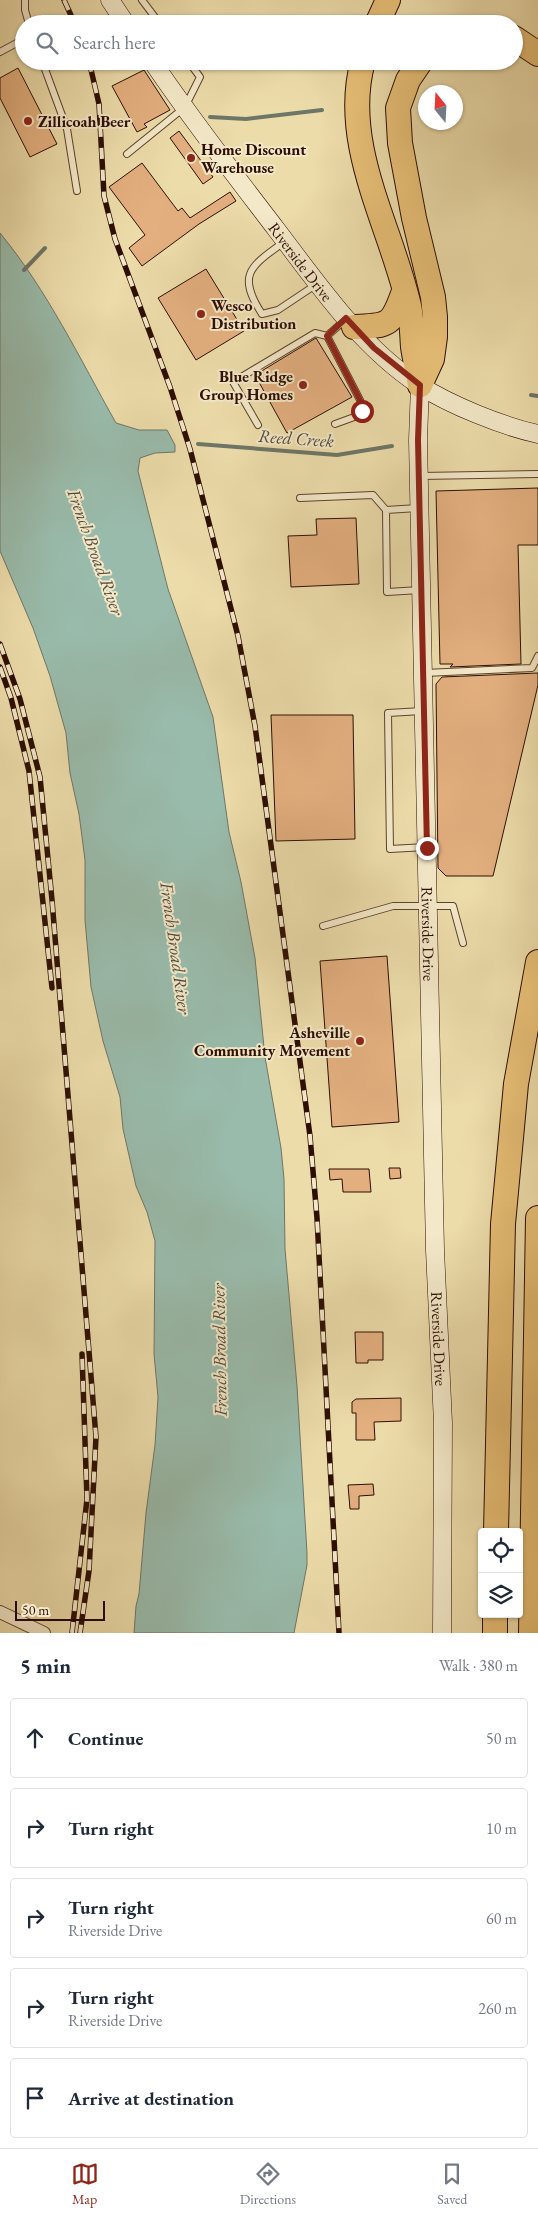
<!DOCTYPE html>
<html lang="en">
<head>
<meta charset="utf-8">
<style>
  :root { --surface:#fff; --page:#f6f6f7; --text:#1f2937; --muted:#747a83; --line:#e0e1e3; --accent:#8f2418 }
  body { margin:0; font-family:"EB Garamond",serif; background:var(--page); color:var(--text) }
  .controls { position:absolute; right:15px; bottom:15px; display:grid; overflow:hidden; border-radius:5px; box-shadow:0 1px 4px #0004 }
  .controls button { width:45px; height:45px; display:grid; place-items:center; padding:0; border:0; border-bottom:1px solid var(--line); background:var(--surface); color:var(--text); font:25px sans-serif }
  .compass { position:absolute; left:418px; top:85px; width:45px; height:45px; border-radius:50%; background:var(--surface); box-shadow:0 1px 4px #0004; rotate:342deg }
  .scale { position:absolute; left:15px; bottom:12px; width:90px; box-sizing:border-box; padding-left:5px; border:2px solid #2d0e03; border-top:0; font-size:14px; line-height:18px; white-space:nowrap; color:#2d0e03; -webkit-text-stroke:4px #f3e8c8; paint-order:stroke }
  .stop { position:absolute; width:15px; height:15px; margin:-11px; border:4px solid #8f2418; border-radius:50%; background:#fff }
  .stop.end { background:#8f2418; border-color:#fff; box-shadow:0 1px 5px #0008 }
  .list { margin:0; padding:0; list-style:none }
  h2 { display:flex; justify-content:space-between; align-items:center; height:65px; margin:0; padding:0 20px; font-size:21px }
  h2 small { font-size:16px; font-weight:400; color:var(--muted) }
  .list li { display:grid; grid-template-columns:32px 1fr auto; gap:15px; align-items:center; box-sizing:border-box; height:80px; margin:0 10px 10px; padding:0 10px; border:1px solid var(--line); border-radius:5px }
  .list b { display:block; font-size:19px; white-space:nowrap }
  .list p { margin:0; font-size:16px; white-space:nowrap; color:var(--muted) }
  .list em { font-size:16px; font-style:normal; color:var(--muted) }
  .icon { flex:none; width:28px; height:28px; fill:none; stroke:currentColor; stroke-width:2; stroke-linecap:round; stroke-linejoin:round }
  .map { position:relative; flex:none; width:538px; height:1633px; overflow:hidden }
  .search { position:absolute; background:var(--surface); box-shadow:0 1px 4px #0004; left:15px; right:15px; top:15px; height:55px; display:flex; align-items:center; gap:12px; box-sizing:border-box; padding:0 18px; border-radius:28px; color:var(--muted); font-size:19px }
  .sheet { height:515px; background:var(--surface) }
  nav { display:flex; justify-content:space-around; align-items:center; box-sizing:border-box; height:70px; border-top:1px solid var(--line); background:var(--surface); font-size:14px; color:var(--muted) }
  nav a { display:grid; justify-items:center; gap:2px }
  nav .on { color:var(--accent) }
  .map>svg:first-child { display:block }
  .water { fill:#99bbab; stroke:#6e7668 }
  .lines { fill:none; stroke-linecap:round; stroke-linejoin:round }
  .stream { stroke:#6e7668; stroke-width:4 }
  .building { fill:#e3af7f; stroke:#2d0e03 }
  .service-casing { stroke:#5d422d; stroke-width:8 }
  .minor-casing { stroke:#5d422d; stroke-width:14 }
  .secondary-casing { stroke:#2d0e03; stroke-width:19 }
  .motorway-casing { stroke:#2d0e03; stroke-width:26 }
  .service { stroke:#f3e8c8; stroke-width:6 }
  .minor { stroke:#f3e8c8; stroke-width:12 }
  .secondary { stroke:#f3e8c8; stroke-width:18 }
  .motorway { stroke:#e6be75; stroke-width:24 }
  .rail-casing { stroke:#2d0e03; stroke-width:5.5 }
  .rail { stroke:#f3e8c8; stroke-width:4; stroke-dasharray:11; stroke-linecap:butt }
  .route { stroke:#8f2418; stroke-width:6 }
  .poi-dot { fill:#8f2418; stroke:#f3e8c8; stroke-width:2 }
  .labels { text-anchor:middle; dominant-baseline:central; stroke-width:4; stroke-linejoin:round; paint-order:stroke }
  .poi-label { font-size:16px; font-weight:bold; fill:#2d0e03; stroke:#f3e8c8; text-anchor:start }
  .street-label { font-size:16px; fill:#2d0e03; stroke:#f3e8c8 }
  .water-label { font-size:18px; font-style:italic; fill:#534b3e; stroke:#f3e8c8 }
</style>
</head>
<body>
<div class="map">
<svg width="538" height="1633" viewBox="0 0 538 1633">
  <rect width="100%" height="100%" fill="#ecdcaa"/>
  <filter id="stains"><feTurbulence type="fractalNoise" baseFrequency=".004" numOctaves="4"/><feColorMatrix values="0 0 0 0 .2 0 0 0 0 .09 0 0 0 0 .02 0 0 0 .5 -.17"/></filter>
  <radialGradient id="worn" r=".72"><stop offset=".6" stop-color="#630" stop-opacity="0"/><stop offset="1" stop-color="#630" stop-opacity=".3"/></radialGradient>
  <!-- water -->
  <path class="water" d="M0,233c47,57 80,126 116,190l23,7h28l8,15v7l-20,1 -15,5 -2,13 30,118 45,128 16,115 12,50 14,76 10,99 16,91 3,31 1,70 12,137 10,167v12l-13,68h-160l2,-27 3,-12 7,-81 9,-68 3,-48 -4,-43 1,-113 -8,-29 -11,-26 -13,-57 -3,-32 -17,-56 -12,-54 -6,-67v-60l-6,-46 -9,-41 -4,-40 -16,-57 -17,-48 -33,-77z"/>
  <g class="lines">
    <!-- stream -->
    <g class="stream">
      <path d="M210,117l36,2 76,-9"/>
      <path d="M24,270l21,-22"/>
      <path d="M531,395l7,1"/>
      <path d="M198,444l139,11 55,-9"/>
    </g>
  </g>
  <!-- building -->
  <g class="building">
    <path d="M18,68l39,76 -27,13 -30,-59v-20z"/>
    <path d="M144,70l26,40 -26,14 3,3 -10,5 -25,-46z"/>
    <path d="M179,131l34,46 -10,7 -33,-46z"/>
    <path d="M142,163l36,48 4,-3 8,10 40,-26 6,9 -37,23 -57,42 -13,-18 16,-13 -36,-48z"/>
    <path d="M206,269l38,62 -48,29 -38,-62z"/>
    <path d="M316,338l36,59 -65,36 -32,-58z"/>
    <path d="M538,488v57h-20l3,119 -71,3 3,-3h-13l-4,-173z"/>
    <path d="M356,518l3,66 -68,3 -3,-51 29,-1 -1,-16z"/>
    <path d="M538,673v12l-45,191h-47l-8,-8 -2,-184 6,-7z"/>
    <path d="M271,715h82l2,124 -79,2z"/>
    <path d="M387,956l12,166 -67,5 -12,-166z"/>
    <path d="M389,1168h11l1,10 -11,1z"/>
    <path d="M329,1169h40l2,23h-28l-1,-13 -12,1z"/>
    <path d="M355,1332h28v28h-15v3h-12z"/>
    <path d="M401,1398v23l-27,1 1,18h-19v-27h-4v-11l4,-3z"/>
    <path d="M373,1484l1,11 -15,1v13h-9l-2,-24z"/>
  </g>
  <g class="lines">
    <!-- service casing -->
    <g class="service-casing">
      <g id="service">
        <path d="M25,0v10l4,14"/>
        <path d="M142,0l18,24"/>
        <path d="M0,52l24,-13"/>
        <path d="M42,61l25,68 10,62"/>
        <path d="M127,154l58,-47 15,-30 -12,-16"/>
        <path d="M284,242c-33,24 -48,32 -22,72l16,-4 39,-26"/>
        <path d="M335,424l22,-8 6,-5 -3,-11 -33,-64 19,-17"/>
        <path d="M258,425l-25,-43 82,-49 12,3"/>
        <path d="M420,476l118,-2"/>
        <path d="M300,498l73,-3 13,15"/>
        <path d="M418,508l-32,2 1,82 33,-2"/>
        <path d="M425,673l107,-5 6,-12"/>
        <path d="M422,711l-34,2 2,136 36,-2"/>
        <path d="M323,926l70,-20h60l10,37"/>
      </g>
    </g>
    <!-- minor casing -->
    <g class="minor-casing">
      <path id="minor" d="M0,1612l44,21"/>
    </g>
    <!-- secondary casing -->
    <g class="secondary-casing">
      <g id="secondary">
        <path d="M110,0l16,24"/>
        <path id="s1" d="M152,61c39,58 82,113 124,168 42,55 84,117 143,156 31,20 83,41 119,49"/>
        <path id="s2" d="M420,385l-2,55 17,810 8,173 -1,210"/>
      </g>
    </g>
    <!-- motorway casing -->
    <g class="motorway-casing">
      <g id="motorway">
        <path d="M377,24l11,-24"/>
        <path d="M514,38l24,16"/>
        <path d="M363,61c-23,83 28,165 46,245 3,13 3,28 4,41 2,13 5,26 7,38"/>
        <path d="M354,327c36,-1 38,-2 50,-36"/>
        <path d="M420,385l12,-26 3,-22v-20l-2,-20 -19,-79 -14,-75 -2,-35 10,-28 13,-19"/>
        <path d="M496,1532l7,-308 13,-140 22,-122"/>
        <path d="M495,1633v-19"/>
        <path d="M531,1633l7,-415"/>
      </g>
    </g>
    <!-- service -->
    <use href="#service" class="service"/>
    <!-- minor -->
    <use href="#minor" class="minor"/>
    <!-- secondary -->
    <use href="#secondary" class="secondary"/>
    <!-- motorway -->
    <use href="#motorway" class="motorway"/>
    <!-- rail casing -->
    <g class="rail-casing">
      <g id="rail">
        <path d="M64,0l11,24"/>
        <path d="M89,61l10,43 5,92 11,43 55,148 20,62 48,187 17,90 55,410 7,82 22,415"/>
        <path d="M0,644l20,55 20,78 12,123 44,537 -7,134 -9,62"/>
        <path d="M0,667l11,31 18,73 23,217"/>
        <path d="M72,1633l15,-134 -5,-145"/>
      </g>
    </g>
    <!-- rail -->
    <use href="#rail" class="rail"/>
  </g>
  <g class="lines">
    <!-- route -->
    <path class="route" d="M362,411l-2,-11 -33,-64 19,-18 28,30 46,37 -2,55 9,408"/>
  </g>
  <!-- markers -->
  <g class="poi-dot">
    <circle cx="28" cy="121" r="5"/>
    <circle cx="191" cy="158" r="5"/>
    <circle cx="201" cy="314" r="5"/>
    <circle cx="303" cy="385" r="5"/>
    <circle cx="360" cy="1041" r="5"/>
  </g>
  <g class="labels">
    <!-- poi labels -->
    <g class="poi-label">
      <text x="38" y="121">Zillicoah Beer</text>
      <text x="201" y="149">Home Discount<tspan x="201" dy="18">Warehouse</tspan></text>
      <text x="211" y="305">Wesco<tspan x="211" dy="18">Distribution</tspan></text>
      <text x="293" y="376" text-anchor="end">Blue Ridge<tspan x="293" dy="18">Group Homes</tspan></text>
      <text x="350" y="1032" text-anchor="end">Asheville<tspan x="350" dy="18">Community Movement</tspan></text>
    </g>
    <!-- street labels -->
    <g class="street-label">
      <text stroke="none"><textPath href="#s1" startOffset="250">Riverside Drive</textPath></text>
      <text stroke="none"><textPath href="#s2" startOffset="549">Riverside Drive</textPath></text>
      <text stroke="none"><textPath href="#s2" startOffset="954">Riverside Drive</textPath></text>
    </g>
    <!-- water labels -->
    <g class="water-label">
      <text transform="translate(296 438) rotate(4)">Reed Creek</text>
      <text transform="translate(96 552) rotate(70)">French Broad River</text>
      <text transform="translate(176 948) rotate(82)">French Broad River</text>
      <text transform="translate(219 1350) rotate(-91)">French Broad River</text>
    </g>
  </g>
  <rect width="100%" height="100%" filter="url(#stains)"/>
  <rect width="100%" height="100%" fill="url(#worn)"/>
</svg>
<div class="controls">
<button><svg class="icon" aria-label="locate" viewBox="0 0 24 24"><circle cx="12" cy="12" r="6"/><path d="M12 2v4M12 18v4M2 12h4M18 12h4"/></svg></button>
<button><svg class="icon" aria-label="layers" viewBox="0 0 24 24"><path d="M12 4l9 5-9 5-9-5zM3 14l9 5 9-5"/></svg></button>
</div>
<svg class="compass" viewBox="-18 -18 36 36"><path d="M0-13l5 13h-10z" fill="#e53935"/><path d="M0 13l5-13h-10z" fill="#747a83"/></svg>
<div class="scale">50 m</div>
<div class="stop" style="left:362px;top:411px"></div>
<div class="stop end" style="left:427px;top:848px"></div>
<div class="search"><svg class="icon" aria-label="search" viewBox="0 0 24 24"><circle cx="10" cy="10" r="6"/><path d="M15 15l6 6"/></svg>Search here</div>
</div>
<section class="sheet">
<h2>5 min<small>Walk · 380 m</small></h2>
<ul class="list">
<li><svg class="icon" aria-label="ahead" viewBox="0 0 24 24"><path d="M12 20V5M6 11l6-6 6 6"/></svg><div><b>Continue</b></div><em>50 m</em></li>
<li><svg class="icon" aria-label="right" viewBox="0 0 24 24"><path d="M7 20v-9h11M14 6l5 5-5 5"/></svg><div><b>Turn right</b></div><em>10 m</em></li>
<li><svg class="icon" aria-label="right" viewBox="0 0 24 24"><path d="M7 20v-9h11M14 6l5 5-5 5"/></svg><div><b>Turn right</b><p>Riverside Drive</p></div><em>60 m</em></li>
<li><svg class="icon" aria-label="right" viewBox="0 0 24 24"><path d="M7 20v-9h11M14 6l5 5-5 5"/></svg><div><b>Turn right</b><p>Riverside Drive</p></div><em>260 m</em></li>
<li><svg class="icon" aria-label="arrive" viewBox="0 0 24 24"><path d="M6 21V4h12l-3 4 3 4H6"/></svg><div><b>Arrive at destination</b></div></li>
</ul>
</section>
<nav>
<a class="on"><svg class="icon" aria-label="map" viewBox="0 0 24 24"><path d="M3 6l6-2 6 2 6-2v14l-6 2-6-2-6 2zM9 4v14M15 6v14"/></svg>Map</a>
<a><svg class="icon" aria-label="directions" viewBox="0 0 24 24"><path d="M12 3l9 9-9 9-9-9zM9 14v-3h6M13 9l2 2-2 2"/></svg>Directions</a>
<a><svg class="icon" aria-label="saved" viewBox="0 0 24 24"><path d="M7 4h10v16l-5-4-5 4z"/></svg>Saved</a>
</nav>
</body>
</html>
